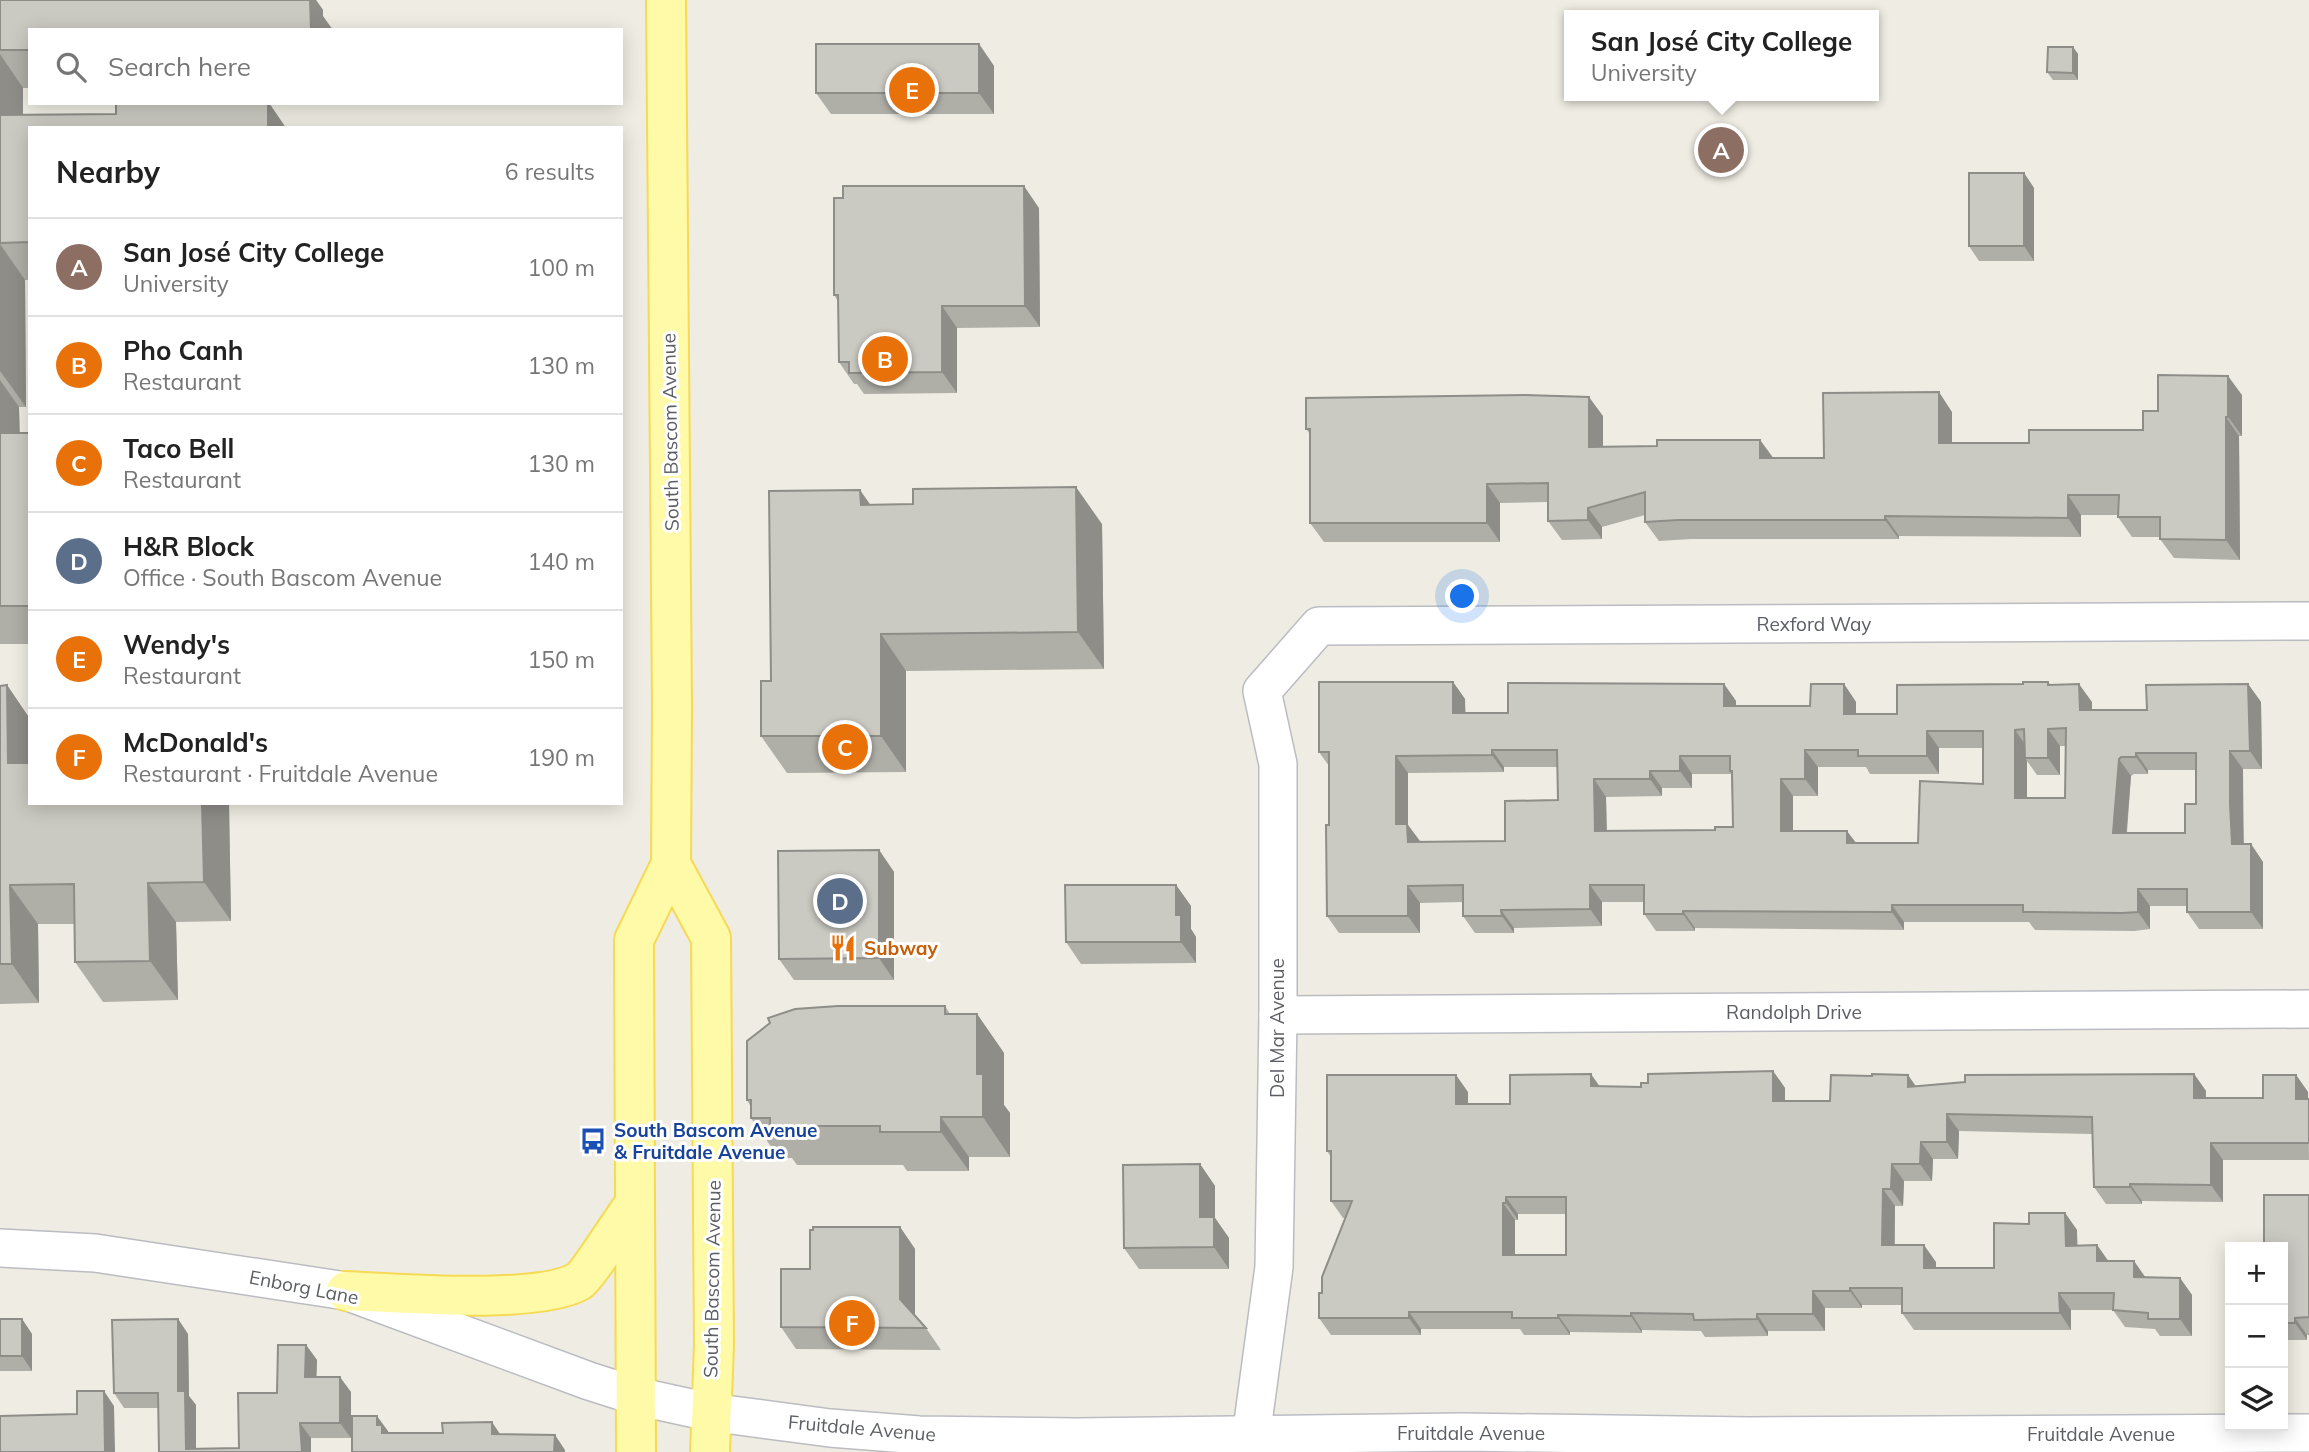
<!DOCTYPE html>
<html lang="en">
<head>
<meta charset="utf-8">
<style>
  :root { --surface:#fff; --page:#f6f6f6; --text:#222; --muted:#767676; --line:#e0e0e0; --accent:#0f766e }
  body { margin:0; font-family:Mulish,sans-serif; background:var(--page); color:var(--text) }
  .controls { position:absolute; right:21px; bottom:21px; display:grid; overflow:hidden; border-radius:0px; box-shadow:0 4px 18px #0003 }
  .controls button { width:63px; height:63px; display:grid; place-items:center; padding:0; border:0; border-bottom:2px solid var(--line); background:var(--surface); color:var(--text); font:35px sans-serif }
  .you { position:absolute; left:1463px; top:597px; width:24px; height:24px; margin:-18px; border:5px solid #fff; border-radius:50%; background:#1a73e8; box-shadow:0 0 0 10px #1a73e833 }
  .badge { display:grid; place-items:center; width:46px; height:46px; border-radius:50%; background:var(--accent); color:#fff; font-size:23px; font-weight:700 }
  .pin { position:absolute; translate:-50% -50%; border:4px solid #fff; box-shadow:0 2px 7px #0006 }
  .popup { position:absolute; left:1564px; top:10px; width:315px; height:91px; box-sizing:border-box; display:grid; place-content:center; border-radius:0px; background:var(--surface); filter:drop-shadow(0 2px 5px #0005); font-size:23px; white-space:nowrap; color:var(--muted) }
  .popup b { font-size:26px; color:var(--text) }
  .popup::after { content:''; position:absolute; left:50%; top:100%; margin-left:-14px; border:14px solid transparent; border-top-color:var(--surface) }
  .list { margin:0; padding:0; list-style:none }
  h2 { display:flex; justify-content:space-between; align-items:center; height:91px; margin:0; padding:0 28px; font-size:30px }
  h2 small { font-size:23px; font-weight:400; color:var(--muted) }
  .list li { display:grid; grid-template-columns:46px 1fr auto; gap:21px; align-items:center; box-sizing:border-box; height:98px; padding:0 28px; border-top:2px solid var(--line) }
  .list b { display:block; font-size:26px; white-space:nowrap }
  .list p { margin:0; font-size:23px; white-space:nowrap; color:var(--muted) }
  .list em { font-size:23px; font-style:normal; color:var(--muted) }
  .icon { flex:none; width:38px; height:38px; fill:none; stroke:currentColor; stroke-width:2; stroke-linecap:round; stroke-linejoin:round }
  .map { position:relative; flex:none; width:2309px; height:1452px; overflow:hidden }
  .search { position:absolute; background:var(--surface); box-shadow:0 4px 18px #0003; left:28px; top:28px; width:595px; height:77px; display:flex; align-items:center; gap:18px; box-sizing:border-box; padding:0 24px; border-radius:0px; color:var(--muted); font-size:26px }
  .panel { position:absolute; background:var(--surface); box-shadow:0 4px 18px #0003; left:28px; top:126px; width:595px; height:679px; border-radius:0px }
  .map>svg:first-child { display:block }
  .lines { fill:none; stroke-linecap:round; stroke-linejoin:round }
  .minor-casing { stroke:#bbbcc2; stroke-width:40 }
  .major-casing { stroke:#f6da55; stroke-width:42 }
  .minor { stroke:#fff; stroke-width:37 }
  .major { stroke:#fffaa8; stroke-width:38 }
  .wall { fill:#afaea7; fill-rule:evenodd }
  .shaded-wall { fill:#8e8d88 }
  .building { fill:#cbcac2; stroke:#8e8d88; stroke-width:2; fill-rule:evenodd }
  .labels { text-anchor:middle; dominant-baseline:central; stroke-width:6; stroke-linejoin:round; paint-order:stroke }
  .street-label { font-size:19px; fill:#5b5e64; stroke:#fff }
  .food-label { font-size:19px; font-weight:bold; fill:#c56008; stroke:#fff; text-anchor:start }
  .transit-label { font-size:19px; font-weight:bold; fill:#164399; stroke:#fff; text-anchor:start }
</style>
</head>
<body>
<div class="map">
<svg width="2309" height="1452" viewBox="0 0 2309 1452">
  <rect width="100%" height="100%" fill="#efede3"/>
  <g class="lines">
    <!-- minor casing -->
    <g class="minor-casing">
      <g id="minor">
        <path d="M1278,1015l1031,-6"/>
        <path d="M0,1248l95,5 251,38 243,90 47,15 73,16 121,16 89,7 158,2 385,-5 288,4 559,-3"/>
        <path d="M1249,1452l25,-185 4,-252v-251l-16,-73 57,-65 990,-5"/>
      </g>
    </g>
    <!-- major casing -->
    <g class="major-casing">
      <g id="major">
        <path d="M671,864l40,74 3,407 -4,107"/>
        <path d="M346,1291c51,2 192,14 233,-10 9,-6 46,-65 56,-78"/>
        <path d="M636,1452l-2,-512 37,-76 1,-157 -6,-707"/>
      </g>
    </g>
    <!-- minor -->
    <use href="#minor" class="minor"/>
    <!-- major -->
    <use href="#major" class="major"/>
  </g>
  <!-- wall -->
  <g class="wall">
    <path d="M0,0h316l7,10v6l-293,14v58h-7v27l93,-1v-11h153l17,25h-256v152h-5l1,127h-7l1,26h10v211h-30z"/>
    <path d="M979,44l15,22v48h-163l-15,-21z"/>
    <path d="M2073,47l5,7v26h-25l-6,-8z"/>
    <path d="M2024,173l10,15v73h-55l-10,-15z"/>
    <path d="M1039,208l1,119 -83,1v65l-93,1 -7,-10h-3l-15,-22 -1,-61 -4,-6z"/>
    <path d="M2242,395v41h-3l1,124 -66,-2 -14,-19v-2h-28l-14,-20v-2h-37v22l-182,-1v3h-208l-32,2 -14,-19v-7l-43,12v12l-40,1 -14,-19v-19l-48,1v39h-176l-14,-19v-89l-4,-5 297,-13v31l54,-1 103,-6 13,18h51l128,-46v31h77l114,-13 15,-19z"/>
    <path d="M870,505l232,19 2,145 -198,2v101l-119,1 -26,-37 10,-55z"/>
    <path d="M1453,682l12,17v14h43l216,-29 12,17v5h74l34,-22 12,18v12h41l126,-30 25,-2 3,3 41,17v8h55l101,-26 13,18 1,67h-19l1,75h7l12,18v67h-64l-12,-17v-6h-37v23l-16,2 -99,-1 -6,-8h-125v8l-209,-2v3h-39l-12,-17v-12h-42v24l-88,2v5h-39l-12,-17v-14l-43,1v30h-81l-12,-17 2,-150 -10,-14zM2060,746h6l-1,52h-38v-37l10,14h23zM1939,748h44v36l-65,59h-62l-63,-12v-35h25v-29h48l4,7h69zM1504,767h54v33l-53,41 -85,1 -12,-17v-52l96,-1zM2148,770h48v34l-11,29h-58l4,-57 3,-2h14zM1692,774h39l2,53 -18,3 -108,1 -1,-34 56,-1v-8h30z"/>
    <path d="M7,685l23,34v84h199l2,118 -55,1 2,78 -75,2 -28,-40v-38h-37l1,79 -39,1v-318z"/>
    <path d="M879,850l15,22v108h-100l-15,-21z"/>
    <path d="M1176,885l15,21v23l5,8v26l-115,1 -15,-22z"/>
    <path d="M945,1006l5,8h27l27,39v52l6,8v44h-41v14h-62l-4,-6h-106l-5,-7h-13l-28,-40v-11l-4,-7z"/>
    <path d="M1773,1071l12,17v13h45l86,-15 278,-12 12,17v7h57l33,-23 12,17 1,68h-86v42l-81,-1v3h-36l-12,-17 -2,-53 -133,-3 -1,28h-25l-1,22h-28l-1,25h-8v39l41,17v6h58l35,-44 36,-11 12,17v16l20,-1 11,16 38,16 34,1 12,17v41h-32l-5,-7 -30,-2 -12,-17h-42v20h-157l-12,-17v-8h-40v3h-37v23h-57v5l-63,1 -4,-6 -59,-1v3l-72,-1v3h-46l-4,-6h-99v6h-90l-12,-17 3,-25 23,-75h-2l-12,-17v-44l-4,-6 141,-59v12h42l89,-18 42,1 7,-4zM1518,1214h48v41h-51v-35h3z"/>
    <path d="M1200,1164l15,22v32l14,20v31h-90l-15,-21z"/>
    <path d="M2309,1195v140h-2v5h-21v14h-3v-107z"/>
    <path d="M900,1227l15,22v66l11,13 15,22 -145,-1 -15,-22 29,-58z"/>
    <path d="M0,1319h22l10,15v37h-32z"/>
    <path d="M178,1319l10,15 1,62 7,9v44l43,-1 38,-55 29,-48 11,15 -1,17 35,15v46h-40v14h-152l-1,-44h-34l-10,-15z"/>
  </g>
  <!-- shaded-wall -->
  <g class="shaded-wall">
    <path d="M300,0h16l7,10v6l10,14h-22z"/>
    <path d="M979,44l15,22v48l-15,-21z"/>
    <path d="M2073,47l5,7v26l-5,-7z"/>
    <path d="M0,54l23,34v65l-23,-34z"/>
    <path d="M268,103h1l17,25h-18z"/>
    <path d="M2024,173l10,15v73l-10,-15z"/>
    <path d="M1024,186l15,22 1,119 -15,-21z"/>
    <path d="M0,244l25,36 1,127 -26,-36z"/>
    <path d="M942,306l15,22v65l-15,-21z"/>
    <path d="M2228,376l14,19v41l-14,-19z"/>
    <path d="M0,380l19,27 1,63 -20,-28z"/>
    <path d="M1939,392l13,20v51l-13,-20z"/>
    <path d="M1589,397l14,19v50l-14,-19z"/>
    <path d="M2226,417l13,19 1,124 -14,-20z"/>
    <path d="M1760,440l14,19 -14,-1z"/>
    <path d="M1487,484l13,19v39l-13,-19z"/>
    <path d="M1076,487l26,37 2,145 -26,-37z"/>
    <path d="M860,490l26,37 -25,-22z"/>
    <path d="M2068,495l13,20v22l-13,-19z"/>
    <path d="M1588,508l14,19v12l-14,-19z"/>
    <path d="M1885,516l14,20v3l-14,-19z"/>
    <path d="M881,634l25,37v101l-25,-36z"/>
    <path d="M1453,682l12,17 1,31 -13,-17z"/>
    <path d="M1724,684l12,17v22l-12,-17z"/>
    <path d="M1844,684l12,18v29l-12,-17z"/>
    <path d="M2079,684l13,18v25l-12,-17z"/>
    <path d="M2248,684l13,18 1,67 -12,-18z"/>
    <path d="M7,685l23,34v75l-22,-31z"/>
    <path d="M2048,729l12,17v29l-12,-17z"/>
    <path d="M2015,730l12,17 -2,11 2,3v54l-12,-17z"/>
    <path d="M1927,731l12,17v26l-12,-18z"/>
    <path d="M1492,750l12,17v5l-12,-17z"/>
    <path d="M1805,750l13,17v29l-13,-17z"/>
    <path d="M2230,751l13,18v53l1,40 -12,-18 -2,-40z"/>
    <path d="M2136,753l12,17v4l-12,-17z"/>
    <path d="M1396,756l12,17v52l12,16v18l-24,-35z"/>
    <path d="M1680,756l12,18v14l-12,-17z"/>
    <path d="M2119,759l12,17 -6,74 -12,-17z"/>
    <path d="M1650,771l12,17v8l-12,-17z"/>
    <path d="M1594,779l12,18 1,52 -12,-18z"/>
    <path d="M1781,779l12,17v52l-12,-17z"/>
    <path d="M202,803h27l2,118 -27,-39z"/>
    <path d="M1847,831l13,17 -13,-5z"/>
    <path d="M2251,844l12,18v67l-12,-17z"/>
    <path d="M879,850l15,22v108l-15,-22z"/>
    <path d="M148,883l28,39 2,78 -28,-39z"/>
    <path d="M10,885l28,39 1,79 -27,-39z"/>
    <path d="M1176,885l15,21v23l5,8v26l-15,-21 -5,-27z"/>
    <path d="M1590,885l12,17v24l-12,-17z"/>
    <path d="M1408,886l12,17v30l-12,-17z"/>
    <path d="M2138,889l12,17v23l-12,-17z"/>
    <path d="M1892,905l12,17v8l-12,-18z"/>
    <path d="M1501,910l13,18v5l-12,-17z"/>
    <path d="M1683,911l12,17v3l-12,-17z"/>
    <path d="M977,1014l27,39v52l6,8v44l-27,-40 -6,-43z"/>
    <path d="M1773,1071l12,17v30l-12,-17z"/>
    <path d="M1591,1074l12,17 -12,-5z"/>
    <path d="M2194,1074l12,17 -1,24 -11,-17z"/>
    <path d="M1456,1075l12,17v29l-12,-17z"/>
    <path d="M1908,1075l12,17 -12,-5z"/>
    <path d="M2296,1075l12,17v24l-12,-17z"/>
    <path d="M1947,1114l12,17 -1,28 -11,-17z"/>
    <path d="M941,1117l28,40v14l-28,-39z"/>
    <path d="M1921,1142l12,17 -1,22 -12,-17z"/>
    <path d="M2211,1143l12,17v42l-12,-17z"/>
    <path d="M1200,1164l15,22v32l14,20v31l-15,-22 -14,-30z"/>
    <path d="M1892,1164l12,17 -1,25 -12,-17z"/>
    <path d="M2130,1184l12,17v3l-12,-17z"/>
    <path d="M1883,1189l12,17 -1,56 -12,-17z"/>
    <path d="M1506,1197l12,17v6l-12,-17z"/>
    <path d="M1503,1203l12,17v52l-12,-17z"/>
    <path d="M2065,1213l12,17 1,33 -12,-17z"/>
    <path d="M900,1227l15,22v71l-15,-21z"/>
    <path d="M1924,1245l12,17v23l-12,-17z"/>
    <path d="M2097,1245l12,17 -12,-1z"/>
    <path d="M2134,1261l12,17 -12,-1z"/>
    <path d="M2180,1278l12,17v41l-12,-17z"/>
    <path d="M1850,1288l12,17v3l-12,-17z"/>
    <path d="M1813,1291l12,17v23l-12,-17z"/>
    <path d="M2059,1293l12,17v20l-11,-17z"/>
    <path d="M1409,1312l12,17v6l-12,-17z"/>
    <path d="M1631,1313l11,17v3l-11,-17z"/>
    <path d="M1757,1314l11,17v5l-11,-17z"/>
    <path d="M1558,1315l12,17v3l-12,-17z"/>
    <path d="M2295,1318l12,17v5l-12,-17z"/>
    <path d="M22,1319l10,15v37l-10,-15z"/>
    <path d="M178,1319l10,15 1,62 7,9v47l-10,-3 -8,-58z"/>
    <path d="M2283,1335l3,5v14l-3,-5z"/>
    <path d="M306,1345l11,15 -1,32 -11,-15z"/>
    <path d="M340,1377l11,15v46l-11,-15z"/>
    <path d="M104,1391l10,15 1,46h-10z"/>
    <path d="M377,1416l11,15 4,17 -15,-23z"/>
    <path d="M492,1422l10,15 -10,-3z"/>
    <path d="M300,1423l11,15v14h-9z"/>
    <path d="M555,1435l10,15v2h-11z"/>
  </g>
  <!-- building -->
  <g class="building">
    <path d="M0,0h310l1,30h-281v20h-30z"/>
    <rect x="816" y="44" width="163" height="49"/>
    <path d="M2048,47h25v26l-26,-1z"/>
    <path d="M116,103h152v25h-238v114l-30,1v-128l116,-1z"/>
    <rect x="1969" y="173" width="55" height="73"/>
    <path d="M843,186h181l1,120h-83v66l-93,1v-11h-10l-1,-67h-4v-97h9z"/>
    <path d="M2158,375l70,1v41h-2v123l-66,-1v-22h-42l1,-22h-51v23l-183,-2v4h-207l-33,2v-30l-57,16v12l-40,1v-38l-61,1v39h-177v-94h-4v-31l219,-3 64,2v50l68,-1v-6h103v18h64l-1,-65 116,-1v51h90v-13h114v-19h15z"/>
    <rect x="0" y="433" width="30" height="173"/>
    <path d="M1076,487l2,145 -197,2v102h-120v-55h10l-2,-190 91,-1 1,15 52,-1v-15z"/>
    <path d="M1319,682h134v31h55v-30l216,1v22h86l1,-22h33v30h53v-29l126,-1v-2h25v3l31,-1 1,26h67l-1,-25 102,-1 2,67h-20v53l2,40h19v68h-64v-23h-49v23l-16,1 -99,-1v-7h-131v7l-209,-1v3h-39v-29h-54v24l-89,1 1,6h-39v-31l-55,1v30h-81l-1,-91h3v-73h-10zM2066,728l-1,70h-50v-68l9,-1 1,29h23v-29zM1927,731h56v53l-63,-3 -2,62h-71v-12h-66v-52h24v-29h53v6h69zM1492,750h65l1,50 -53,1v40l-97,1 -1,-18h-11v-68l96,-1zM2136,753h60v51h-11v29h-72l6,-74 2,-2h15zM1680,756h50v15h2l1,56h-18v3l-120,1 -1,-52h56v-8h30z"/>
    <path d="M7,685l1,78h22v40h172l2,79 -56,1 2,78 -75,1 -1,-78 -64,1 2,79h-12v-278z"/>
    <path d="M879,850v108l-100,1 -1,-108z"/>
    <path d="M1065,885h111v30h5v27h-115z"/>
    <path d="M838,1006h107v8h32v60h6v43h-42v15h-61v-6h-110v-8h-19v-18h-4v-59l23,-18 -2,-5 27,-9z"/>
    <path d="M1773,1071v30h57l1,-26 41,1v-2l36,1v12l57,-5v-7l229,-1v24h69v-23h33v24h13v44h-98v42l-81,-1v3h-36l-2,-70 -145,-3v28h-26l-1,22h-28l-1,25h-8l-1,56h42v23h70v-45l35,1v-11h36l1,33 31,-1v16h37v16l46,1v41h-32v-6l-35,-3 1,-17h-55l1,20h-158v-25h-52v3h-37v23h-56v5l-63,1 -1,-6 -62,-1v3l-73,-1v3h-46v-6h-103v6h-90v-25h3v-16l30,-76h-21v-50h-4v-76h129v29h54v-29l81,-1v12l50,1v-4h7v-9zM1506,1197h60v58h-63v-52h3z"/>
    <path d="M1200,1164v53h14v30l-90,1 -1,-83z"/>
    <path d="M2264,1195h45v122l-14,1v5h-12v-76h-19z"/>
    <path d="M813,1227h87v72l26,29 -145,-1v-58h29v-39h3z"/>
    <rect x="0" y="1319" width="22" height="37"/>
    <path d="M178,1319v72h7l1,58 53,-1 -1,-55h39l1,-48h28l-1,32h35v46h-40l2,29h-143l-1,-59h-44l-2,-73z"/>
    <path d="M77,1391h27l1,61h-105v-36l77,-2z"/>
    <path d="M352,1416h25v9h5v8h61l-1,-10 50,-1v12l63,1 -1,17h-202z"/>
  </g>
  <!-- icons -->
  <defs>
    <g id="restaurant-bare" transform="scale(2.1)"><path d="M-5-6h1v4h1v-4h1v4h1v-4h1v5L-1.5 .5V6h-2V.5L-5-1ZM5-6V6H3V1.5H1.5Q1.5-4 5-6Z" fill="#e8710a" stroke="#fff" stroke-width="2.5" paint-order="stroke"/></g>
    <g id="bus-bare" transform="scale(2.1)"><path d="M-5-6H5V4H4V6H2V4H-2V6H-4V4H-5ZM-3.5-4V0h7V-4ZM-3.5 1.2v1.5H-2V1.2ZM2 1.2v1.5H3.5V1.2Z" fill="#1a4fb4" stroke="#fff" stroke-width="2.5" paint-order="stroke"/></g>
  </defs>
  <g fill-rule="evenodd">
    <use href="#restaurant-bare" x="843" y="948"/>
    <use href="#bus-bare" x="593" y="1141"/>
  </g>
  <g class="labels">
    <!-- street labels -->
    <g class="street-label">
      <text transform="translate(670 432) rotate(-91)">South Bascom Avenue</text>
      <text x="1814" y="624">Rexford Way</text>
      <text x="1794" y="1012">Randolph Drive</text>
      <text transform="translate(1277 1028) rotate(-90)">Del Mar Avenue</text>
      <text transform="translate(712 1279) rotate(-89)">South Bascom Avenue</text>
      <text transform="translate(304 1287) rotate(11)">Enborg Lane</text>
      <text transform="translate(862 1428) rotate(5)">Fruitdale Avenue</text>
      <text x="1471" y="1433">Fruitdale Avenue</text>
      <text x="2101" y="1434">Fruitdale Avenue</text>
    </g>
    <!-- food labels -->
    <g class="food-label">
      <text x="864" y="948">Subway</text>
    </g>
    <!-- transit labels -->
    <g class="transit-label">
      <text x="614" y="1130">South Bascom Avenue<tspan x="614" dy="22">&amp; Fruitdale Avenue</tspan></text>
    </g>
  </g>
</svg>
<div class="controls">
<button>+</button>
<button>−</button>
<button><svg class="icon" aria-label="layers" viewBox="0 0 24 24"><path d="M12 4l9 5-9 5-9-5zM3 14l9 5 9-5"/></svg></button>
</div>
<div class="you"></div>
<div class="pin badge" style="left:1721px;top:150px;background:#8d6e63">A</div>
<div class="popup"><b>San José City College</b>University</div>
<div class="pin badge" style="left:885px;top:359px;background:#e8710a">B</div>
<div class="pin badge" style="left:845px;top:747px;background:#e8710a">C</div>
<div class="pin badge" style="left:840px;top:901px;background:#5c6f8a">D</div>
<div class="pin badge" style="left:912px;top:90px;background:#e8710a">E</div>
<div class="pin badge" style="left:852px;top:1323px;background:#e8710a">F</div>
<div class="search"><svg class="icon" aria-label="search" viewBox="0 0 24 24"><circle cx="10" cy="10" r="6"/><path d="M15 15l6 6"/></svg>Search here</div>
<section class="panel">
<h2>Nearby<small>6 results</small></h2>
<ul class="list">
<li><span class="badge" style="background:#8d6e63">A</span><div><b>San José City College</b><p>University</p></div><em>100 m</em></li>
<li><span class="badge" style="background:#e8710a">B</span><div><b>Pho Canh</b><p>Restaurant</p></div><em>130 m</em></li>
<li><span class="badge" style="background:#e8710a">C</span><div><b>Taco Bell</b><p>Restaurant</p></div><em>130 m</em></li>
<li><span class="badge" style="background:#5c6f8a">D</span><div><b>H&amp;R Block</b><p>Office · South Bascom Avenue</p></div><em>140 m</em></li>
<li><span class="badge" style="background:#e8710a">E</span><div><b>Wendy's</b><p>Restaurant</p></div><em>150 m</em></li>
<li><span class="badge" style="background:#e8710a">F</span><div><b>McDonald's</b><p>Restaurant · Fruitdale Avenue</p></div><em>190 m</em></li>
</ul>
</section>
</div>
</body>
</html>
